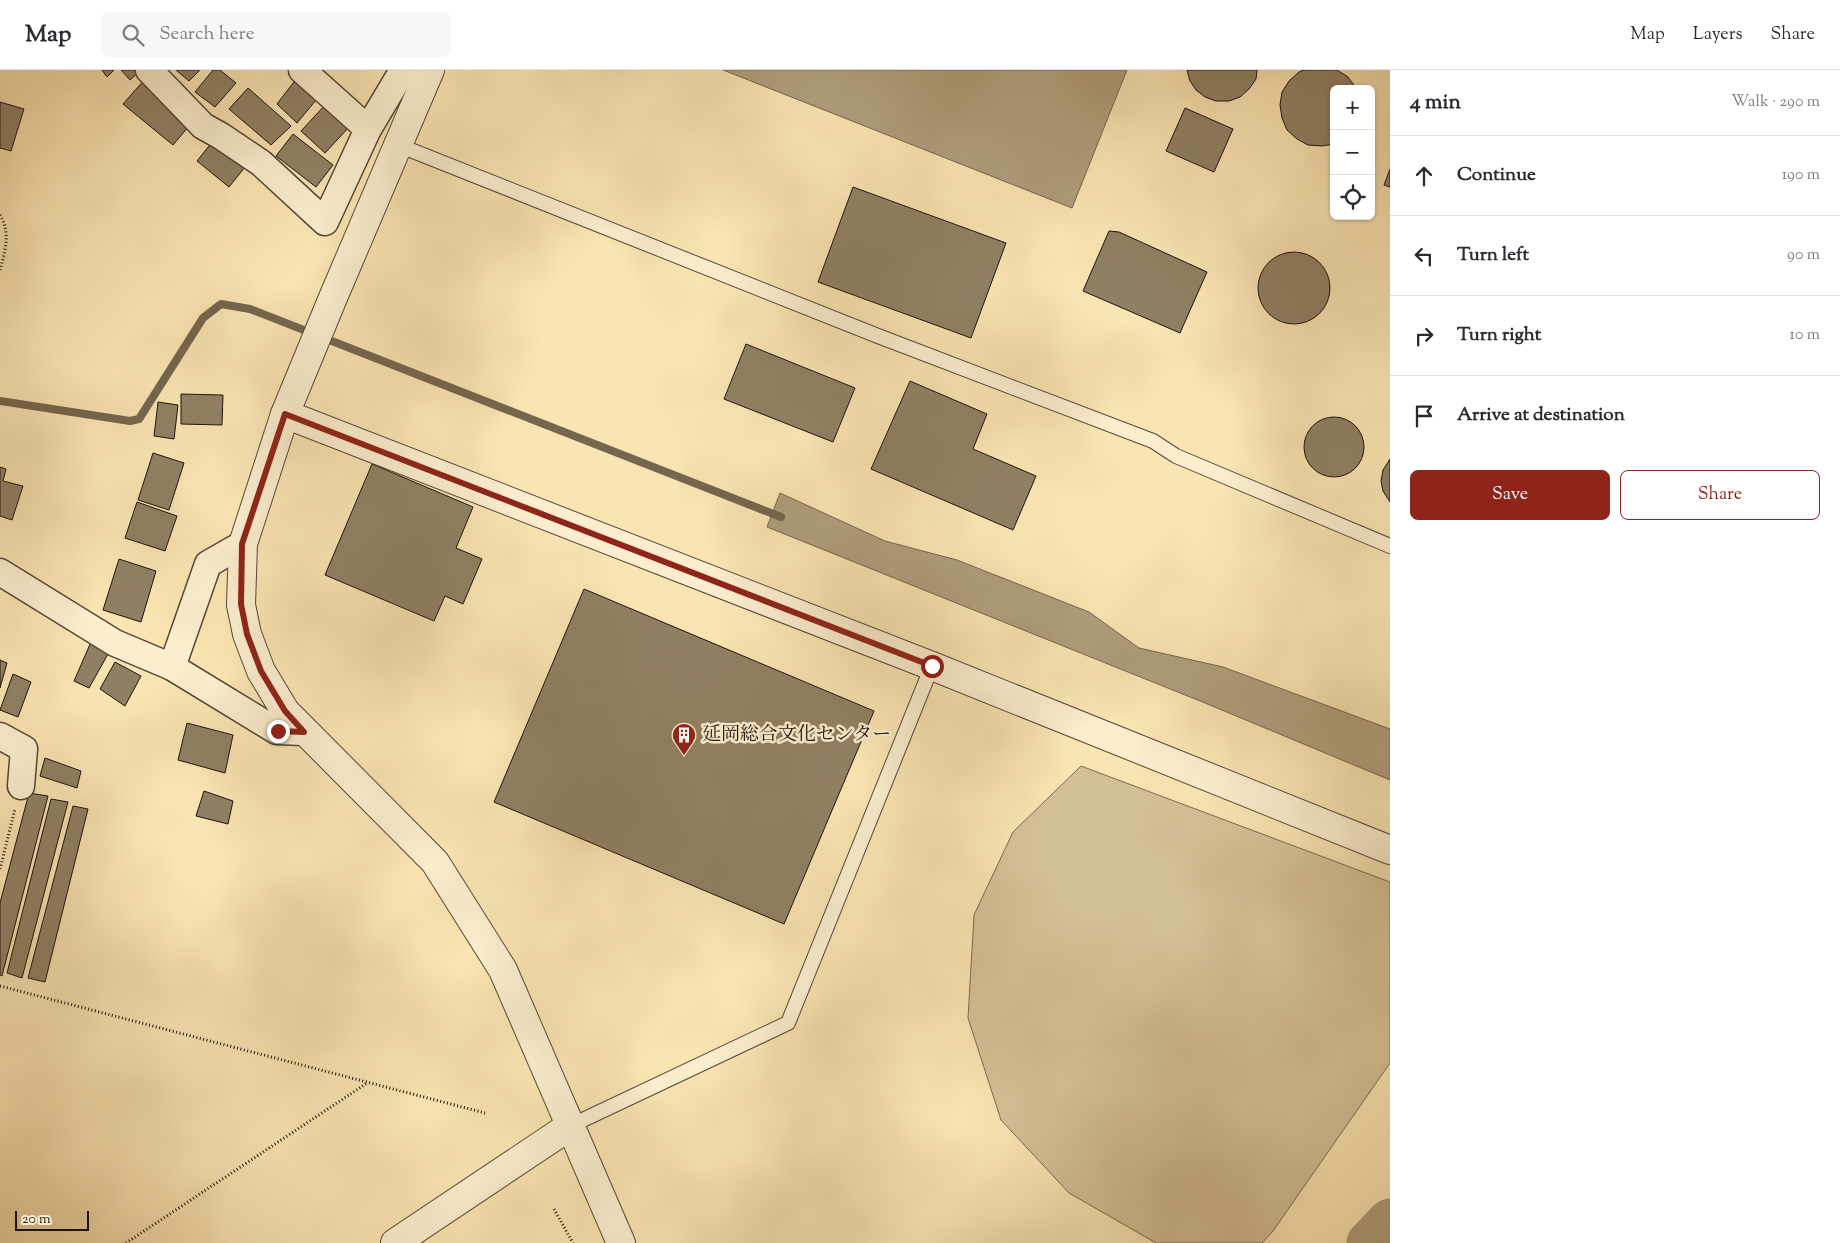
<!DOCTYPE html>
<html lang="en">
<head>
<meta charset="utf-8">
<style>
  :root { --surface:#fff; --page:#f7f7f7; --text:#2b2b33; --muted:#7c7c81; --line:#e1e1e2; --accent:#8f2418 }
  body { margin:0; font-family:"Sorts Mill Goudy","Noto Serif JP",serif; background:var(--page); color:var(--text) }
  .controls { position:absolute; right:15px; top:15px; display:grid; overflow:hidden; border-radius:8px; box-shadow:0 1px 4px #0004 }
  .controls button { width:45px; height:45px; display:grid; place-items:center; padding:0; border:0; border-bottom:1px solid var(--line); background:var(--surface); color:var(--text); font:25px sans-serif }
  .scale { position:absolute; left:15px; bottom:12px; width:74px; box-sizing:border-box; padding-left:5px; border:2px solid #1f130e; border-top:0; font-size:14px; line-height:18px; white-space:nowrap; color:#1f130e; -webkit-text-stroke:4px #fbedcd; paint-order:stroke }
  .stop { position:absolute; width:15px; height:15px; margin:-11px; border:4px solid #8f2418; border-radius:50%; background:#fff }
  .stop.end { background:#8f2418; border-color:#fff; box-shadow:0 1px 5px #0008 }
  .list { margin:0; padding:0; list-style:none }
  h2 { display:flex; justify-content:space-between; align-items:center; height:65px; margin:0; padding:0 20px; font-size:21px }
  h2 small { font-size:16px; font-weight:400; color:var(--muted) }
  .list li { display:grid; grid-template-columns:32px 1fr auto; gap:15px; align-items:center; box-sizing:border-box; height:80px; padding:0 20px; border-top:1px solid var(--line) }
  .list b { display:block; font-size:19px; white-space:nowrap }
  .list em { font-size:16px; font-style:normal; color:var(--muted) }
  .actions { display:flex; gap:10px; padding:15px 20px }
  .actions a { flex:1; padding:11px 0; border:1px solid var(--accent); border-radius:8px; text-align:center; font-size:18px; color:var(--accent) }
  .actions .main { background:var(--accent); color:#fff }
  .icon { flex:none; width:28px; height:28px; fill:none; stroke:currentColor; stroke-width:2; stroke-linecap:round; stroke-linejoin:round }
  .map { position:relative; flex:none; width:1390px; height:1173px; overflow:hidden }
  header { display:flex; align-items:center; gap:30px; box-sizing:border-box; height:70px; padding:0 25px; background:var(--surface); border-bottom:1px solid var(--line) }
  header strong { font-size:24px }
  nav { display:flex; gap:28px; margin-inline-start:auto; font-size:18px }
  .search { width:350px; height:45px; background:var(--page); display:flex; align-items:center; gap:12px; box-sizing:border-box; padding:0 18px; border-radius:8px; color:var(--muted); font-size:19px }
  main { display:flex }
  aside { flex:1; background:var(--surface) }
  .map>svg:first-child { display:block }
  .green { fill:#d4c096; stroke:#7a6a52 }
  .water { fill:#af9d7a; stroke:#75664f }
  .lines { fill:none; stroke-linecap:round; stroke-linejoin:round }
  .stream { stroke:#75664f; stroke-width:8 }
  .river { stroke:#af9d7a; stroke-width:45 }
  .building { fill:#908063; stroke:#1f130e }
  .service-casing { stroke:#564737; stroke-width:16 }
  .minor-casing { stroke:#564737; stroke-width:29 }
  .tertiary-casing { stroke:#564737; stroke-width:30 }
  .path { stroke:#1f130e; stroke-width:3; stroke-dasharray:1 2.5; stroke-linecap:butt }
  .service { stroke:#fbedcd; stroke-width:14 }
  .minor { stroke:#fbedcd; stroke-width:26 }
  .tertiary { stroke:#fbedcd; stroke-width:28 }
  .route { stroke:#8f2418; stroke-width:6 }
  .labels { text-anchor:middle; dominant-baseline:central; stroke-width:5; stroke-linejoin:round; paint-order:stroke }
  .poi-label { font-size:19px; fill:#1f130e; stroke:#fbedcd; text-anchor:start }
</style>
</head>
<body>
<header>
<strong>Map</strong>
<div class="search"><svg class="icon" aria-label="search" viewBox="0 0 24 24"><circle cx="10" cy="10" r="6"/><path d="M15 15l6 6"/></svg>Search here</div>
<nav><a>Map</a><a>Layers</a><a>Share</a></nav>
</header>
<main>
<div class="map">
<svg width="1390" height="1173" viewBox="0 0 1390 1173">
  <rect width="100%" height="100%" fill="#f9e4b2"/>
  <filter id="stains"><feTurbulence type="fractalNoise" baseFrequency=".004" numOctaves="4"/><feColorMatrix values="0 0 0 0 .2 0 0 0 0 .09 0 0 0 0 .02 0 0 0 .5 -.17"/></filter>
  <radialGradient id="worn" r=".72"><stop offset=".6" stop-color="#630" stop-opacity="0"/><stop offset="1" stop-color="#630" stop-opacity=".3"/></radialGradient>
  <!-- green -->
  <path class="green" d="M1081,696l309,116v181l-117,168 -11,12h-106l-87,-50 -68,-73 -33,-102 6,-103 39,-83z"/>
  <!-- water -->
  <g class="water">
    <path d="M723,0h404l-55,138z"/>
    <path d="M780,423l105,48 72,19 132,52 50,36 84,19 167,62v51l-185,-77 -438,-176z"/>
  </g>
  <g class="lines">
    <!-- stream -->
    <path class="stream" d="M0,331l130,20 9,-2 64,-101 18,-14 29,5 531,208"/>
    <!-- river -->
    <path class="river" d="M1369,1173l21,-22"/>
  </g>
  <!-- building -->
  <g class="building">
    <path d="M102,0h12l-7,7z"/>
    <path d="M121,0h16l2,2 -9,8z"/>
    <path d="M176,0h24l-11,11z"/>
    <path d="M213,0h7l16,13 -21,24 -20,-15z"/>
    <path d="M1187,0h70l-1,9 -7,10 -9,8 -11,4h-13l-11,-4 -9,-7 -6,-9z"/>
    <path d="M1304,0h33l11,7 8,11 -22,1v55l-12,2 -14,-1 -11,-6 -10,-9 -5,-12 -2,-13 2,-13 7,-11 10,-9z"/>
    <path d="M300,4l21,20 -24,29 -20,-19z"/>
    <path d="M146,8l49,41 -22,26 -50,-41z"/>
    <path d="M248,18l43,38 -20,19 -42,-36z"/>
    <path d="M0,32l24,7 -13,42 -11,-3z"/>
    <path d="M326,34l24,22 -25,27 -24,-22z"/>
    <path d="M1185,38l48,21 -19,43 -48,-21z"/>
    <path d="M293,64l40,31 -17,22 -40,-31z"/>
    <path d="M217,66l32,26 -20,25 -32,-26z"/>
    <path d="M1390,99v18l-6,-2z"/>
    <path d="M853,117l153,56 -35,95 -153,-56z"/>
    <path d="M1109,161l10,1 88,40 -27,61 -97,-42z"/>
    <circle cx="1294" cy="218" r="36"/>
    <path d="M746,274l109,44 -22,54 -109,-43z"/>
    <path d="M910,311l77,33 -14,35 63,27 -23,54 -142,-61z"/>
    <path d="M181,324l42,1 -1,30 -41,-1z"/>
    <path d="M158,332l20,3 -4,34 -20,-3z"/>
    <circle cx="1334" cy="377" r="30"/>
    <path d="M153,383l31,10 -15,47 -31,-10z"/>
    <path d="M1390,389v43l-7,-11 -2,-10 2,-11z"/>
    <path d="M372,394l101,43 -17,41 26,11 -19,45 -18,-8 -11,25 -109,-46z"/>
    <path d="M0,397l6,2 -3,12 20,5 -11,34 -12,-4z"/>
    <path d="M137,432l40,14 -12,35 -40,-13z"/>
    <path d="M119,489l37,12 -15,51 -38,-12z"/>
    <path d="M584,519l290,122 -90,213 -290,-122z"/>
    <path d="M91,572l17,12 -19,34 -15,-7z"/>
    <path d="M0,590l7,3 -7,25z"/>
    <path d="M115,592l26,14 -16,30 -25,-17z"/>
    <path d="M13,604l18,8 -13,35 -18,-7z"/>
    <path d="M187,653l46,12 -8,38 -47,-13z"/>
    <path d="M45,688l36,13 -4,17 -37,-12z"/>
    <path d="M204,721l29,10 -5,23 -32,-8z"/>
    <path d="M29,723l19,3 -46,180 -2,-1v-72z"/>
    <path d="M51,729l17,3 -46,176 -15,-5z"/>
    <path d="M73,736l15,3 -43,173 -17,-4z"/>
  </g>
  <g class="lines">
    <!-- service casing -->
    <g class="service-casing">
      <g id="service">
        <path d="M398,75l480,191 275,105 23,15 214,90"/>
        <path d="M570,1056l218,-103 144,-357"/>
      </g>
    </g>
    <!-- minor casing -->
    <g class="minor-casing">
      <g id="minor">
        <path d="M149,0l54,56 18,10 40,27 64,59 43,-93"/>
        <path d="M302,0l66,59 35,-59"/>
        <path d="M0,502l115,71 57,24 105,64 27,1"/>
        <path d="M172,597l36,-103 35,-20"/>
        <path d="M0,666l24,13 -3,37"/>
      </g>
    </g>
    <!-- tertiary casing -->
    <g class="tertiary-casing">
      <g id="tertiary">
        <path d="M430,0l-98,230 -47,114 -42,130 -2,61 6,29 14,37 24,40 150,151 68,108 118,273"/>
        <path d="M285,344l647,252 458,184"/>
        <path d="M395,1173l175,-117"/>
      </g>
    </g>
    <!-- path -->
    <g class="path">
      <path d="M0,145c11,17 5,37 0,55"/>
      <path d="M0,799l15,-60"/>
      <path d="M0,916l485,127"/>
      <path d="M554,1139l19,34"/>
      <path d="M126,1173l241,-160"/>
    </g>
    <!-- service -->
    <use href="#service" class="service"/>
    <!-- minor -->
    <use href="#minor" class="minor"/>
    <!-- tertiary -->
    <use href="#tertiary" class="tertiary"/>
  </g>
  <g class="lines">
    <!-- route -->
    <path class="route" d="M278,661l26,1 -19,-21 -24,-40 -14,-37 -6,-30 1,-60 43,-130 647,252"/>
  </g>
  <!-- icons -->
  <defs>
    <g id="building-pin" transform="scale(1.25)"><path d="M0 17L-7.5 6A9.5 9.5 0 1 1 7.5 6Z" fill="#8f2418" stroke="#fbedcd"/><path d="M-4-6H4V6H1V3H-1V6H-4ZM-2.5-4.3h1.7v1.8h-1.7ZM.8-4.3h1.7v1.8H.8ZM-2.5-1h1.7V.8h-1.7ZM.8-1h1.7V.8H.8Z" fill="#fff"/></g>
  </defs>
  <g fill-rule="evenodd">
    <use href="#building-pin" x="684" y="665"/>
  </g>
  <g class="labels">
    <!-- poi labels -->
    <g class="poi-label">
      <text x="702" y="665">延岡総合文化センター</text>
    </g>
  </g>
  <rect width="100%" height="100%" filter="url(#stains)"/>
  <rect width="100%" height="100%" fill="url(#worn)"/>
</svg>
<div class="controls">
<button>+</button>
<button>−</button>
<button><svg class="icon" aria-label="locate" viewBox="0 0 24 24"><circle cx="12" cy="12" r="6"/><path d="M12 2v4M12 18v4M2 12h4M18 12h4"/></svg></button>
</div>
<div class="scale">20 m</div>
<div class="stop" style="left:932px;top:596px"></div>
<div class="stop end" style="left:278px;top:661px"></div>
</div>
<aside>
<h2>4 min<small>Walk · 290 m</small></h2>
<ul class="list">
<li><svg class="icon" aria-label="ahead" viewBox="0 0 24 24"><path d="M12 20V5M6 11l6-6 6 6"/></svg><div><b>Continue</b></div><em>190 m</em></li>
<li><svg class="icon" aria-label="left" viewBox="0 0 24 24"><path d="M17 20v-9H6M10 6l-5 5 5 5"/></svg><div><b>Turn left</b></div><em>90 m</em></li>
<li><svg class="icon" aria-label="right" viewBox="0 0 24 24"><path d="M7 20v-9h11M14 6l5 5-5 5"/></svg><div><b>Turn right</b></div><em>10 m</em></li>
<li><svg class="icon" aria-label="arrive" viewBox="0 0 24 24"><path d="M6 21V4h12l-3 4 3 4H6"/></svg><div><b>Arrive at destination</b></div></li>
</ul>
<div class="actions"><a class="main">Save</a><a>Share</a></div>
</aside>
</main>
</body>
</html>
